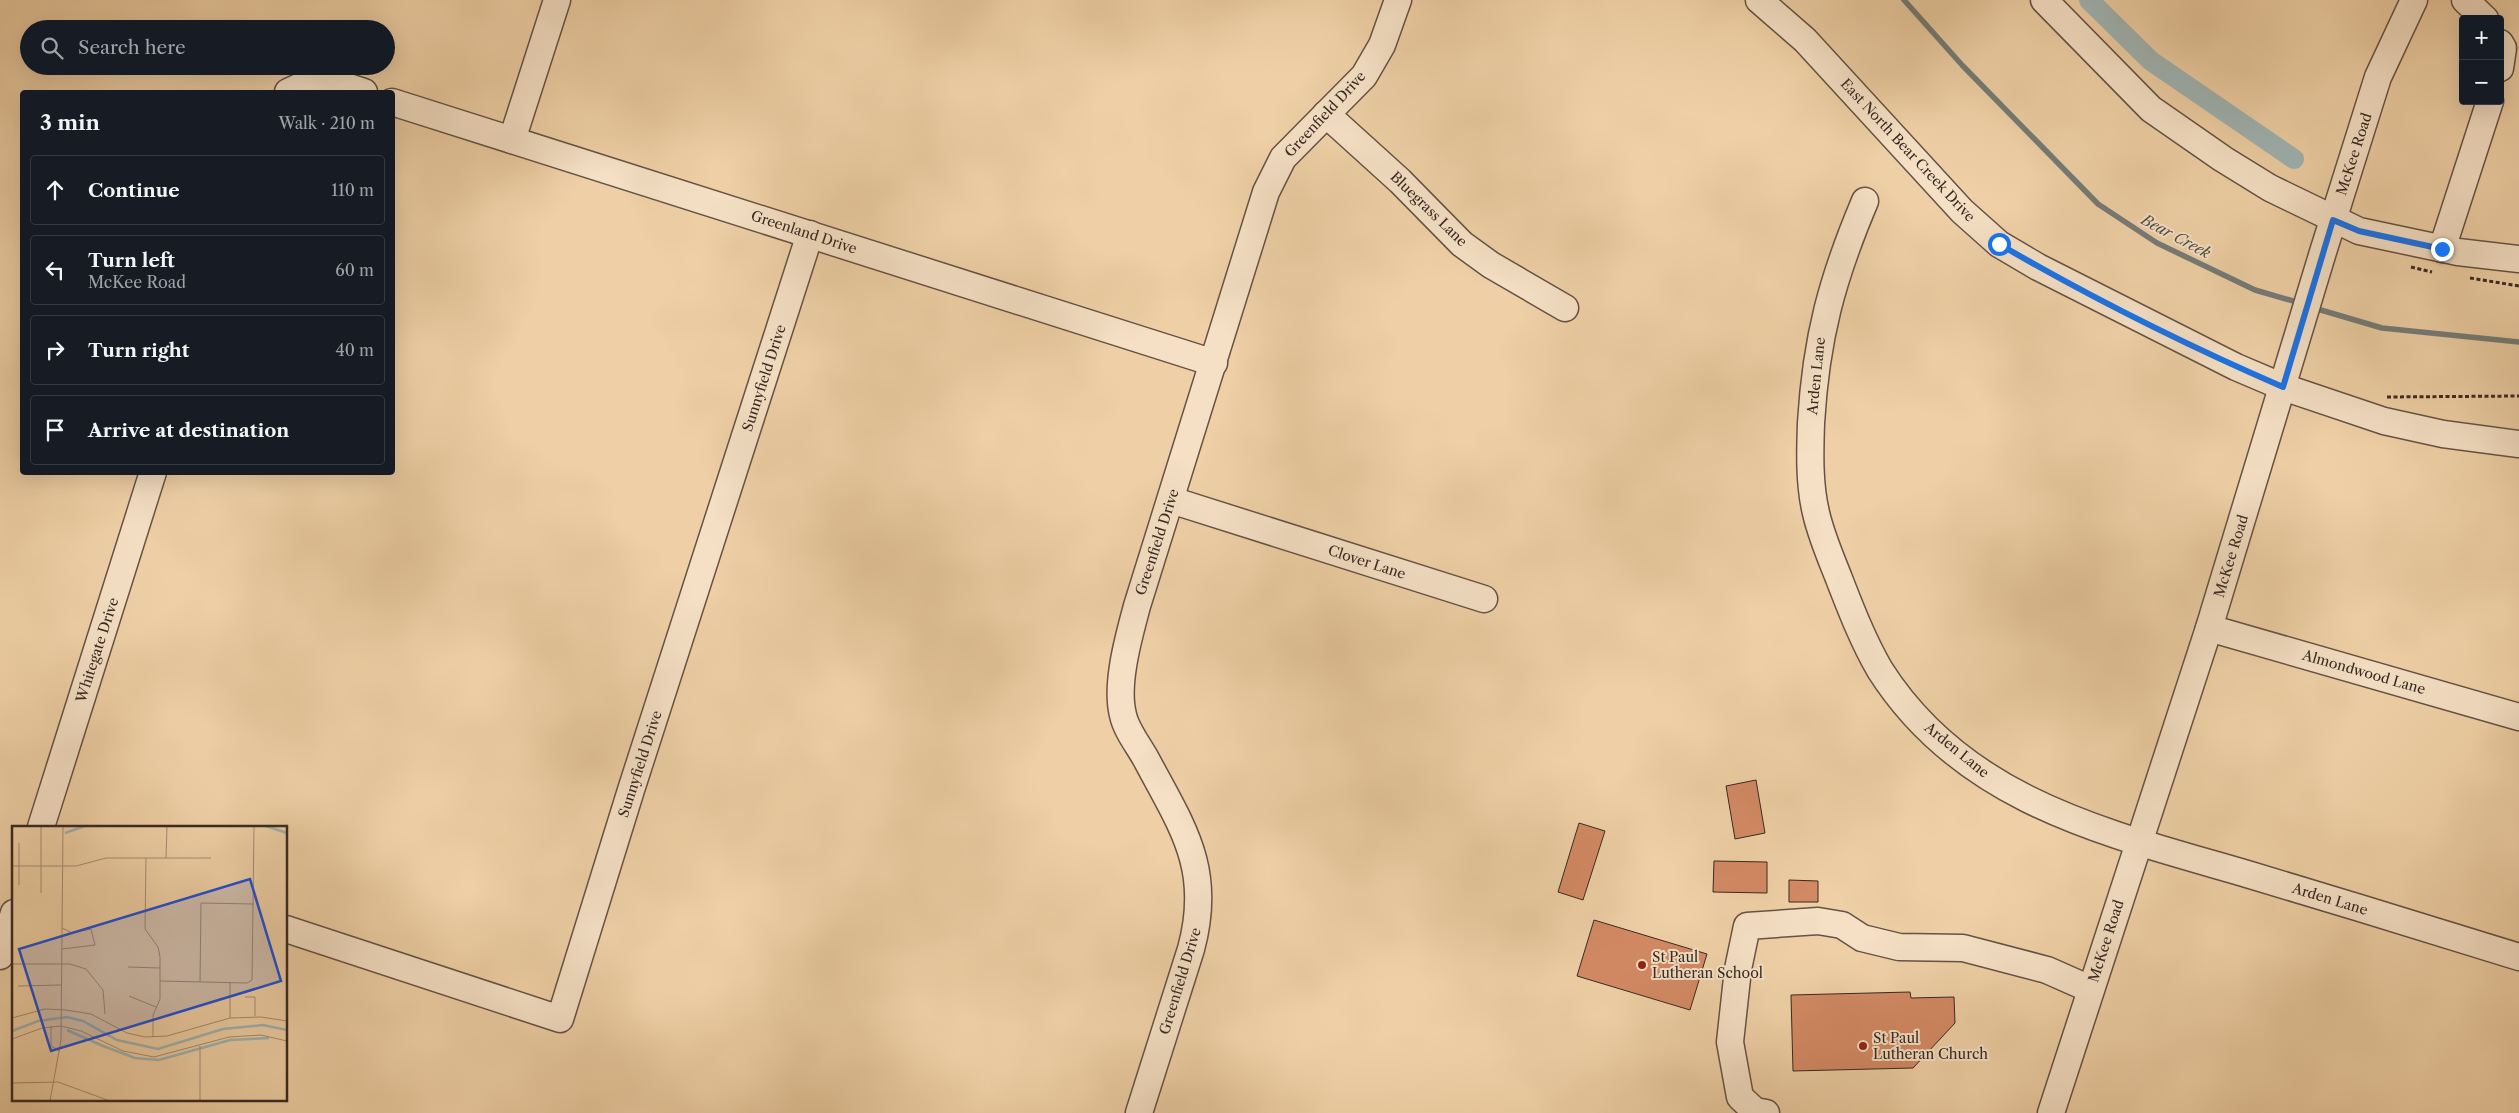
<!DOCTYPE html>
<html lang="en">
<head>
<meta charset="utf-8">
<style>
  :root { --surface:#171b24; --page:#20242c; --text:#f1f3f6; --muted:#9ea1a6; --line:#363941 }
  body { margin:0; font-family:"Libre Caslon Text",serif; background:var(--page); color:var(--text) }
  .controls { position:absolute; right:15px; top:15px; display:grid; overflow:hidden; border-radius:5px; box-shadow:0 5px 20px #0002 }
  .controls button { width:45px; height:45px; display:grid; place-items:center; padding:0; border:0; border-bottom:1px solid var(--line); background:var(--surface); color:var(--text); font:25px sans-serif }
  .stop { position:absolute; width:15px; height:15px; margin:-11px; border:4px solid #1a73e8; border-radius:50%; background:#fff }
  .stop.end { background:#1a73e8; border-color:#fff; box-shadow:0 1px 5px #0008 }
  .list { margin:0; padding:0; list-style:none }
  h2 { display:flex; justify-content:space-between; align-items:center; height:65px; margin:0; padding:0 20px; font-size:21px }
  h2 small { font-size:16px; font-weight:400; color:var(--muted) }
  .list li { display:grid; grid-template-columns:32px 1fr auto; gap:15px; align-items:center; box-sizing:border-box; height:70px; margin:0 10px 10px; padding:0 10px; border:1px solid var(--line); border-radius:5px }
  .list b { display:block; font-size:19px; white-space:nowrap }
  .list p { margin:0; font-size:16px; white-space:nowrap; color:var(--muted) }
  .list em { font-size:16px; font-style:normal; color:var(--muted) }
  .icon { flex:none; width:28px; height:28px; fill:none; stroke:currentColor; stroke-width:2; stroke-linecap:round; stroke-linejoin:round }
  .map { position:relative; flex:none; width:2519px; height:1113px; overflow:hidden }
  .search { position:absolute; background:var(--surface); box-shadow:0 5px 20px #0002; left:20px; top:20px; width:375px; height:55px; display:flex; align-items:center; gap:12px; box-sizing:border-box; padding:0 18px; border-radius:28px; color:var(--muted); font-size:19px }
  .panel { position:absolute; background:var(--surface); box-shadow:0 5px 20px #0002; left:20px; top:90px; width:375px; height:385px; border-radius:5px }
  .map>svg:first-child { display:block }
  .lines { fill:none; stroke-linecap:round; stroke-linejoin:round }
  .stream { stroke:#757c79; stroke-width:5.5 }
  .canal { stroke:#9fb4b3; stroke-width:20 }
  .building { fill:#d38a65; stroke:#372923 }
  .minor-casing { stroke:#655344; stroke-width:29 }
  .path { stroke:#372923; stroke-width:3; stroke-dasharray:4 2.5; stroke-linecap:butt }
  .minor { stroke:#f5e0c5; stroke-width:26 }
  .route { stroke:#1a73e8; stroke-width:6 }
  .poi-dot { fill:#8f2418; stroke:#f5e0c5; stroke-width:2 }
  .labels { text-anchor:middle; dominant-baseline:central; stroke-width:4; stroke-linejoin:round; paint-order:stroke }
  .street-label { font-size:14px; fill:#372923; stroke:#f5e0c5 }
  .poi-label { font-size:14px; fill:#372923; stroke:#f5e0c5; text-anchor:start }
  .water-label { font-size:15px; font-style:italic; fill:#514c47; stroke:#f5e0c5 }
  .inset-river { fill:none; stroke:#9fb4b3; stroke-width:2.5 }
  .inset-road { fill:none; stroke:#a58d72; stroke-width:1 }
  .view { fill:#1d4ed8; fill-opacity:0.15; stroke:#1d4ed8; stroke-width:2.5 }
  .inset-edge { fill:none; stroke:#372923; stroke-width:2.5 }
</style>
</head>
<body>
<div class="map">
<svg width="2519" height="1113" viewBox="0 0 2519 1113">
  <rect width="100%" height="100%" fill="#efd0a6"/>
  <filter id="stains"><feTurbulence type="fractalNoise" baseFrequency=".004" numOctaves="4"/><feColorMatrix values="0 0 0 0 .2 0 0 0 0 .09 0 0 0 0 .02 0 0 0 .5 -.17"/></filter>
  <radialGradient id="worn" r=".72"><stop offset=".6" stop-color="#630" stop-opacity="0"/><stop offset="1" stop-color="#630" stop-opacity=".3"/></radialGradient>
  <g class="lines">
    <!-- stream -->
    <g class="stream">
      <path d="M1904,0l58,65 136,139 59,39 98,47 45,13"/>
      <path d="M2314,308l68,20 137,14"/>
    </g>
    <!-- canal -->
    <path class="canal" d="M2089,0l62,61 143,98"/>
  </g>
  <!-- building -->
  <g class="building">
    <path d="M1756,780l9,53 -30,6 -9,-53z"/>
    <path d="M1579,823l26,8 -22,69 -25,-8z"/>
    <path d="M1714,861l53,1v31l-54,-1z"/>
    <path d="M1789,880l29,1v21h-29z"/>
    <path d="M1594,920l113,34 -17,56 -113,-34z"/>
    <path d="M1910,992l1,6 43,-1 1,26 -42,45 -120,3 -2,-76z"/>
  </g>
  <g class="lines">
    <!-- minor casing -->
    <g class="minor-casing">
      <g id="minor">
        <path d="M1759,0l46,40 157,171 37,33 39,23 198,100 47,20 101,34 59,13 76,10"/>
        <path d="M2044,0l107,109 72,50 47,29 89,43 99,21 61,7"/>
        <path d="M2465,0l20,19"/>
        <path d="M2500,43l3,5 -3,20"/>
        <path d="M288,92l19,-9 36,2 21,7"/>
        <path d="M392,102l822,261"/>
        <path d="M1326,114l74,67 62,63 29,21 74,43"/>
        <path d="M512,140l45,-140"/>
        <path d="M1865,201c-33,78 -49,137 -54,222 -1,29 -2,61 5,90 5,22 14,43 22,63 12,31 25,65 42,94 84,132 227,163 367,204 91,27 181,55 272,83"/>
        <path d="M2442,249l48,-148"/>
        <path d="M1171,500l313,99"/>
        <path d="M2209,628l310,89"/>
        <path d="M41,827l112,-355"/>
        <path d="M286,929l274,90 71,-229 179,-556"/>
        <path d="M0,956l14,-43"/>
        <path d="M1139,1113l52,-164c22,-81 -9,-122 -45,-190 -7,-13 -20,-29 -23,-44 -8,-31 6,-79 14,-109l129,-414 17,-34 81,-82 18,-31 16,-45"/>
        <path d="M1766,1113l-11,-2 -15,-14 -10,-55 8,-73 9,-43 71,-5 24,4 20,13 37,9 64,1 84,22 43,19"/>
        <path d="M2051,1113l158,-485 114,-376 55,-175 36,-77"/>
      </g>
    </g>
    <!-- path -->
    <g class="path">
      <path d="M2411,267l21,5"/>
      <path d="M2470,278l49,8"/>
      <path d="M2387,397l132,-1"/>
    </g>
    <!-- minor -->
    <use href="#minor" class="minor"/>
  </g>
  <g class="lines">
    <!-- route -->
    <path class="route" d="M1999,244c91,53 187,101 284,143l50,-167 26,11 83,18"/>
  </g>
  <!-- markers -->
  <g class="poi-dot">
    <circle cx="1642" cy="965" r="5"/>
    <circle cx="1863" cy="1046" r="5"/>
  </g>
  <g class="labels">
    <!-- street labels -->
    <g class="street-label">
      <text transform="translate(1325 114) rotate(-47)">Greenfield Drive</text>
      <text transform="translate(1908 150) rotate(47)">East North Bear Creek Drive</text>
      <text transform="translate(2354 154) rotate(-72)">McKee Road</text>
      <text transform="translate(1429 209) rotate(44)">Bluegrass Lane</text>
      <text transform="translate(804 232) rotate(18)">Greenland Drive</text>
      <text transform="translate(1816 376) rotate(-84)">Arden Lane</text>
      <text transform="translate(764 378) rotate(-72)">Sunnyfield Drive</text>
      <text transform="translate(1157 542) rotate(-72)">Greenfield Drive</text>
      <text transform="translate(2231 556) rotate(-73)">McKee Road</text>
      <text transform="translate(1367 562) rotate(18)">Clover Lane</text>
      <text transform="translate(97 650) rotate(-72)">Whitegate Drive</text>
      <text transform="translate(2364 672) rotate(16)">Almondwood Lane</text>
      <text transform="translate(1957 750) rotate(39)">Arden Lane</text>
      <text transform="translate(640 764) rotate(-72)">Sunnyfield Drive</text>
      <text transform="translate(2330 899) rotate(17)">Arden Lane</text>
      <text transform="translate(2106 941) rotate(-72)">McKee Road</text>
      <text transform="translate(1180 981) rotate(-73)">Greenfield Drive</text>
    </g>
    <!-- poi labels -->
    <g class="poi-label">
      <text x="1652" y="957">St Paul<tspan x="1652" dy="16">Lutheran School</tspan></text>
      <text x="1873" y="1038">St Paul<tspan x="1873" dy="16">Lutheran Church</tspan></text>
    </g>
    <!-- water labels -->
    <g class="water-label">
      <text transform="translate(2176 236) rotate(28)">Bear Creek</text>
    </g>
  </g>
  <!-- overview -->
  <g transform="translate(12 826)">
    <rect width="275" height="275" fill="#efd0a6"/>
    <path class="inset-river" d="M254,0l21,7M53,7l20,-7M55,204l36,16M0,205l26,-10 29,-4 16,4 34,19 41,9 65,-20 40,-4 24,5M91,220l32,12 24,2 71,-20 39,-2"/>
    <path class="inset-road" d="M134,32l-1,71 13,18 2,10v42l-7,16v22M154,32l1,-32M0,40h64l30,-8h105M7,59v-42M29,67v-67M50,123l33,-4 -4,-16 -19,4 -10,-5M0,138h58l16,5 17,21 2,24M116,141l32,1M148,155l87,2 5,-3 2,-154M188,156l1,-79 53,1M6,160l43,-1M117,170l27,11M233,171h10v19M0,192l33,-9 21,1 25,4 36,19 18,4 22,-1 63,-18 31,-1 26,4M218,192v-36M39,200v20l9,5M0,213l30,-11 19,-2 20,5 42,20 31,6 75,-20 32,-2 26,6M188,220v55M0,257l46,-1 52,19M38,275l11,-61 2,-214"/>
    <path class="view" d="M238,53l31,102 -230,70 -32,-102z"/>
    <rect width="275" height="275" class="inset-edge"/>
  </g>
  <rect width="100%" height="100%" filter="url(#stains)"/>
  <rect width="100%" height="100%" fill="url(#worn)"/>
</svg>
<div class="controls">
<button>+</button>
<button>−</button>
</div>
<div class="stop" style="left:1999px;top:244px"></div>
<div class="stop end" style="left:2442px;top:249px"></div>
<div class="search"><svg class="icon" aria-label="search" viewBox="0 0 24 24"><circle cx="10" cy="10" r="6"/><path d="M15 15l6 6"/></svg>Search here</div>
<section class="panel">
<h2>3 min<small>Walk · 210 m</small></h2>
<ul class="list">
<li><svg class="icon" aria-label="ahead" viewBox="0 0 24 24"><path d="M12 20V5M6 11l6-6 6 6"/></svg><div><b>Continue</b></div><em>110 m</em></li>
<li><svg class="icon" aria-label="left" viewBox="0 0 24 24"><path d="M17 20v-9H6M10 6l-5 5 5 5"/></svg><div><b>Turn left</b><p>McKee Road</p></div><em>60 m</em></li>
<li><svg class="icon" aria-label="right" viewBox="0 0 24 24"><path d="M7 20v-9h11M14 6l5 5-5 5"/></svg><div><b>Turn right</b></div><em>40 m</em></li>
<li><svg class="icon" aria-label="arrive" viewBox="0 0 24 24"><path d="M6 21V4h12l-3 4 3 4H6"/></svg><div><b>Arrive at destination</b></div></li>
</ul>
</section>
</div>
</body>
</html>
